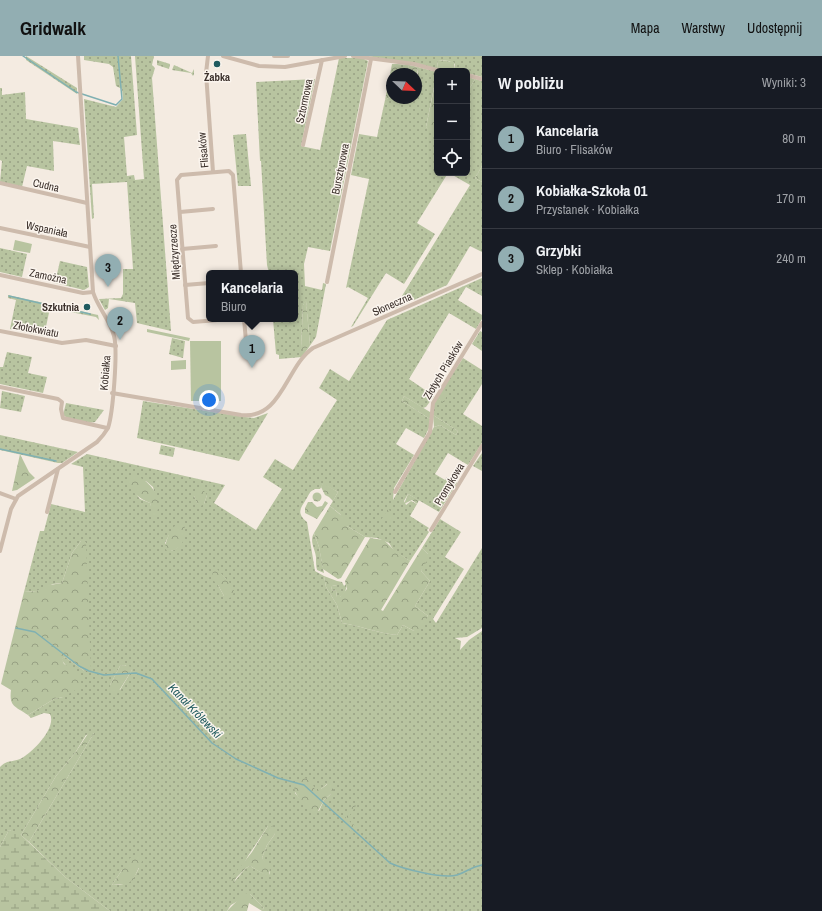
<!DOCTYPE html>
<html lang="pl">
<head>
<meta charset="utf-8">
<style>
  :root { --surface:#171b24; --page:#20242c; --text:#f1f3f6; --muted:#9ea1a6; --line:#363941; --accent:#92aeb2 }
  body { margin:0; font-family:"Archivo Narrow",sans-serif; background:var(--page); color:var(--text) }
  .controls { position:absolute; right:12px; top:12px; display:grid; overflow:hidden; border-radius:6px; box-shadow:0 2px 6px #0003 }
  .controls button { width:36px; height:36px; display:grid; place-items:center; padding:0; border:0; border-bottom:1px solid var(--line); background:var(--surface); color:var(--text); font:20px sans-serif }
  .compass { position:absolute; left:386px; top:12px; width:36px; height:36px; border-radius:50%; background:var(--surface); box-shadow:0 2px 6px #0003; rotate:113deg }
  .you { position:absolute; left:209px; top:344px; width:14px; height:14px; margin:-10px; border:3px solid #fff; border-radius:50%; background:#1a73e8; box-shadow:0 0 0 6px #1a73e833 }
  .badge { display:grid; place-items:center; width:26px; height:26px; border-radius:50%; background:var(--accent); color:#111; font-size:13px; font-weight:700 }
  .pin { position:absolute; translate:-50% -33px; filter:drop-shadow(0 1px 2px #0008) }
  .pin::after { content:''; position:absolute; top:21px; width:14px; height:12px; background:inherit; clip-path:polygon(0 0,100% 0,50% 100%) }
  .popup { position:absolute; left:206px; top:214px; width:92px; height:52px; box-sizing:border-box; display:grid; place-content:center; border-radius:6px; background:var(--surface); filter:drop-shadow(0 1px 3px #0005); font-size:13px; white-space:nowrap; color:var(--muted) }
  .popup b { font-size:15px; color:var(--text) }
  .popup::after { content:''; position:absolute; left:50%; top:100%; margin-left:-8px; border:8px solid transparent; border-top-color:var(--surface) }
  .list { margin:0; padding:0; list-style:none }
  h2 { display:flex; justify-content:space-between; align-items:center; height:52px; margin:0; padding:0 16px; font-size:17px }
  h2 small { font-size:13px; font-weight:400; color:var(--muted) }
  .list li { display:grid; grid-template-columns:26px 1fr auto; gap:12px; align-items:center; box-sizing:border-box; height:60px; padding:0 16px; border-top:1px solid var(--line) }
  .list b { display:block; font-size:15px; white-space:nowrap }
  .list p { margin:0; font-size:13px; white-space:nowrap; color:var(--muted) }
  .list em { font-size:13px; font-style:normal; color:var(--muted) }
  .icon { flex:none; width:22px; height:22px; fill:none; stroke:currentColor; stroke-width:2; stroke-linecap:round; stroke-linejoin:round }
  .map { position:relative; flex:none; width:482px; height:855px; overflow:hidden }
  header { display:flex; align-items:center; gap:24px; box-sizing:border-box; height:56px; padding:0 20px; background:var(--accent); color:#111 }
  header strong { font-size:19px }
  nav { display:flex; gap:22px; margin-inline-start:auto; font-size:14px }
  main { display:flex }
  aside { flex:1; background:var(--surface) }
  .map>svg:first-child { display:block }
  .grass { fill:url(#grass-dots); fill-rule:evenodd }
  .forest { fill:url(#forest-crowns) }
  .wetland { fill:url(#wetland-marsh) }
  .garden { fill:#b8c4a0 }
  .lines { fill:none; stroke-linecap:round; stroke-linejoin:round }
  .stream { stroke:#7fb0b2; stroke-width:1.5 }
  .minor { stroke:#cdbbac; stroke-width:4 }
  .poi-dot { fill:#1f5a5e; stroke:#fbf5ee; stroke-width:1.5 }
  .labels { text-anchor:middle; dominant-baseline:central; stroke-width:3; stroke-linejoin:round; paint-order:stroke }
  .poi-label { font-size:11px; font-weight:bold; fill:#3b302b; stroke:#fbf5ee }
  .street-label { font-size:11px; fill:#3b302b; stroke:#fbf5ee }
  .water-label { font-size:12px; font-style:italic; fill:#1f5a5e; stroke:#fbf5ee }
</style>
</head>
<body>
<header>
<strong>Gridwalk</strong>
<nav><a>Mapa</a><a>Warstwy</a><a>Udostępnij</a></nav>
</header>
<main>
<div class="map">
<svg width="482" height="855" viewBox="0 0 482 855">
  <defs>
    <pattern id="grass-dots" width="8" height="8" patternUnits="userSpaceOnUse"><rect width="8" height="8" fill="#b8c4a0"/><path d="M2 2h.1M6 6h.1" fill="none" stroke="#97a083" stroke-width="1.8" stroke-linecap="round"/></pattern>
    <pattern id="forest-crowns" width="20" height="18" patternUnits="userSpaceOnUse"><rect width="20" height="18" fill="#b8c4a0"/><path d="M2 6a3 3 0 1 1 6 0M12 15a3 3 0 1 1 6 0" fill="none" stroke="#97a083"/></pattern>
    <pattern id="wetland-marsh" width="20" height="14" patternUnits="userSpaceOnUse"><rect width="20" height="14" fill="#b8c4a0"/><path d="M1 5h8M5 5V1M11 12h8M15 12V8" fill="none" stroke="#97a083"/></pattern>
  </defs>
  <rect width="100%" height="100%" fill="#f4ebe1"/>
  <!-- grass -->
  <g class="grass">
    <path d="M26,0l51,32v6l-51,-34z"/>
    <path d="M84,0h47l6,79 -13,2 3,39 7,-1 1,5 9,-1 -9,-123h19l-2,9 3,3 -3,10 19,253 -34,-8 -2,-20 -26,-4 -1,9 -3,2 -6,-11 22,-1 2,-4v-25h10l-6,-87 -35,2 2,34 -2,1 -8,-120 32,8 7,-8 -1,-10 -6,-3 -3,-19 -4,-3 -25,-4z"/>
    <path d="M368,0h114v21l-15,-4v-2h-12v-7l-6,-3 -11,-1 -1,9z"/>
    <path d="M339,2h23l6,3 -38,190 -22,-4 -4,17 1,22 17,4 1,-7 3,1 -10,53 -14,20 -23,2v-4l-3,-1 -3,-35h22v-46h-26l-2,-8 -6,-104h-1l-4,-79 59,-3 -14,67 19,4zM306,245l4,44 -9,3 2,-43z"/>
    <path d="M157,4l13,4 -1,5 -12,-4z"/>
    <path d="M397,8l12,1 -1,9h-11z"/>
    <path d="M174,9l18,8 2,-4v5l-1,2 -2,-3 -19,-3z"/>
    <path d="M418,11l19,5 -11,55 9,7 2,-1v40h11l-31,50 18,11 -31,50 -18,-11 -33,53 -2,1 17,-29 -20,-11 -2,1 23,-109 -18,-4 8,-41 18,3 8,-37 5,-3 2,-8v9h24z"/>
    <path d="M475,23l7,2v85l-7,12 7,4v70l-12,-6 -23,39 -53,24 76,-124 -21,-12h18v-80z"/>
    <path d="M0,32h2v7l23,-3 1,27 52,9 2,17 -27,-4 1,30 -27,-5 -5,21 -22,-5 2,-21 -2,-1z"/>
    <path d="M246,78l5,52h-13l-5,-51z"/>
    <path d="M0,192l27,6 -5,23 -22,-5z"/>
    <path d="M60,205l27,6 2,20 -5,3 -29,-7z"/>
    <path d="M482,222v18l-16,-9 -8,13 24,15v4l-6,10 -27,-16 -40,66 25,17 -8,11 -3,1 -19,-12 -2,5 28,18 -1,9 -5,10 -18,-10 -10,16 18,11 -20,33 -1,12 41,-73 6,-2 16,10 2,-4 -25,-16 -1,-8 5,-9 7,4 1,-17 18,-27 19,12v14l-19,30 19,12v17l-14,22 -20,-12 -13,21 10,6 2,-3 10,6 -18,29 -31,-18 -4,7 2,4 5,-4 6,3 -7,12 19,12 -2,2 2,2 -19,29 -16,-10 -5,-8 -12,-5 -12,-1 -18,-11 -7,-12 -10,-8 8,-14 -15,-8 -3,5h-5c-4,2 -5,3 -7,7 -5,10 -14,16 -1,26l8,49 9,5 2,11 11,18 5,18c19,3 35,10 55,12l6,-10 11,6 14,-15 -13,-10 15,-25 -9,-10 7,-17 -6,-6 18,-29 21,13 -16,25 19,12 -31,50 3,4 46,-75v80l-15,9 -12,1 6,3 -1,9 9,-10 13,-9v280h-220l2,-3 -14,-14 -19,11 -4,6h-117l-45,-34 -36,-35 65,-109 -8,2 -11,18 -19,23 -35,59 -12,-5 -9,17v-80c6,-7 13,-5 20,-8 12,-6 37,-31 30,-45l-6,-1 -13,5 -3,-3 26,-16 9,-2 4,-30 -6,-8 4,-2 21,15 -5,-131 -9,12 -10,30 -9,1 -16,7 -13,1 16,-61h4l7,-27 34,8 -2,-45 -12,-3 16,-10 138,31 -11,18 42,27 26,-41 -19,-12 12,-18 18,11 44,-70 -18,-12 11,-19 19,12 38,-61zM146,425l7,6 5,20 -7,-1 -1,-3 -10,-4 -9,-11zM207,439l-3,9h-6l-4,-8zM185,476c-4,10 -3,15 -14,19l-6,-8 4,-8zM219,516l7,7 -2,17 -6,-11zM125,609l7,5 -12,20 -10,-5 10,-19zM307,723l8,10h6l6,-5 4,10 -7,6 -5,11 -13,-5 -11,-13zM268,770l7,8 -8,11 -5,13 8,14 -1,3 -7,-2 -12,-7 -4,2 -12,14 14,-26zM139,812c-6,13 -12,18 -27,17l10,-15z"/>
    <path d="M8,239l90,20 1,5 -3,-3 -46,-9 -6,28 -34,-7 6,-29 -8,-2z"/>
    <path d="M480,275l2,1v19l-10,-7z"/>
    <path d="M172,282l13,3 -2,17 -14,-4z"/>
    <path d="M7,296l25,5 -4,16 19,4 -4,16 -43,-9v-17h3z"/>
    <path d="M2,335l23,5 -4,16 -21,-4z"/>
    <path d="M143,345l102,16 9,1 14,-5 -29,48 -102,-23z"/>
    <path d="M66,347l38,7 -9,12c-9,2 -24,-1 -32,-7z"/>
    <path d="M0,379l78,17 -16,11h-4l-58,-13z"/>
    <path d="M161,389l14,3 -2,9 -14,-3z"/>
    <path d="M482,397v18l-9,-5z"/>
    <path d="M314,477l5,14 5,26 -7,-3c-1,-4 -1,-8 -1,-13 -1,-8 -7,-16 -2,-24z"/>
    <path d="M337,525l5,1 2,4 2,-2c1,6 -2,12 -8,14l-2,-1 1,-6 -6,-1 1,-4 5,-1z"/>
  </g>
  <!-- forest -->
  <g class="forest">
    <path d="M438,4l16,2 1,9 -18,-2z"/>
    <path d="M392,8h5v10h-5l-2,23 -5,3z"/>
    <path d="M409,9l9,2 -2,13v-6h-8z"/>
    <path d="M437,18v59l-1,1 -5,-1 -5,-6z"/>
    <path d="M467,21l8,2 -8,14z"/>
    <path d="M482,110v16l-7,-4z"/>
    <path d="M306,244l4,45 -6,5 -3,-2 2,-43z"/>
    <path d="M445,329l1,13 -2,5 -7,-5z"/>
    <path d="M404,340l26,16v7l-28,-18z"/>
    <path d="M433,359l25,16 -2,4 -16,-10 -6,2z"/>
    <path d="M20,398l9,18 6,6 -18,12 -5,1z"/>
    <path d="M134,420c15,2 32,25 21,39h-2l-3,-12c-11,-5 -23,-12 -21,-26z"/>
    <path d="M323,427l15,9 -5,9 -4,-4 -4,-2 -4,-8z"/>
    <path d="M202,432l5,7 -3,9 -5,3 -5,-11 3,-7z"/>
    <circle cx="317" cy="441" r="4.5"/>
    <path d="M408,438l11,6 -2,4 -5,-4 -8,4z"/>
    <path d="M325,445l3,2 -11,16 -12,-6v-5l3,-6h4l5,5 5,-1z"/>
    <path d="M330,450l19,16 -2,4 18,11 -24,41 -3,1 -15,-10 -4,-22 -5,-14z"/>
    <path d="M388,453l4,4 -1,6 -10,1z"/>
    <path d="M179,467l5,1c4,13 -3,28 -17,27l-2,-3c1,-9 6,-21 14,-25z"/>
    <path d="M370,482l14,2 11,11 15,10 -29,49 2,1 39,-63 8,8 -9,15 9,10 -15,25 13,10 -9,14 -5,1 -11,-6 -6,10c-20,-2 -36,-9 -55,-12l-5,-18 -11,-18 -2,-11 13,5v4l-5,1 -1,4 6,1 -1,6h4l7,-8 -2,-8z"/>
    <path d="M81,485l5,1 5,130h-5l-21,-15 -3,2 2,5 6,3 10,9 -1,4 2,7 -18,10 -9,2 -26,16c-13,-9 -19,-8 -17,-25l-10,-6 23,-92 13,-1 7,-5 18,-3 10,-30z"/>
    <path d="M213,513h4l12,13 5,9 -2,6 -3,1 -5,-2 -6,-11 -6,-6z"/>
    <path d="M124,609l7,2 1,3 -15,24 -3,3h-3l-1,-12 10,-19z"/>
    <path d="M89,676l5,1 -65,109 -8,-7 35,-59 19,-23z"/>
    <path d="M305,722l6,3 4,8h6l8,-6 4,3v6l-9,8 -7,13 -8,-1c-5,-9 -14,-15 -15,-26l5,-5z"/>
    <path d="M358,742l1,3 -11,17 2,4 7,5 -4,5 -13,-5z"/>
    <path d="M272,769l3,9 -8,11 -5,13 8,10 -1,7h-4l-15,-9 -4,2 -15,15 -2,-2 23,-29 16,-26z"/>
    <path d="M140,797l3,6 -10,21 -7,4 -14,1 18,-27z"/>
    <path d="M245,837l5,1 14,14 -2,3 -13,-8 -2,8h-20z"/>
  </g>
  <!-- wetland -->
  <path class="wetland" d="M9,774l10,3 46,44 45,34h-110v-64z"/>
  <!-- garden -->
  <g class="garden">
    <path d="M15,184l17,4 -2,9 -17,-3z"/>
    <path d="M147,273l43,9 -1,3 -42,-9z"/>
    <path d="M190,285h31v60h-30z"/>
    <path d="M186,304v9l-15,1v-9z"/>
  </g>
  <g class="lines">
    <!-- stream -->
    <g class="stream">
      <path d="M23,0l53,36 40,13 6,-6 -4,-43"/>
      <path d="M9,240l52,12"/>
      <path d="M73,254l17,4"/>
      <path d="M0,393l56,12"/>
      <path d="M16,572l19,4 44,34 10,5 15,4 32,-2 16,6 60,64 24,16 42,19 26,7 86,78c13,6 53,16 67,12 10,-3 13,-8 25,-10"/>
    </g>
    <!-- minor -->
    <g class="minor">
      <path d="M208,0l-2,17 7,99"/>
      <path d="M223,0l36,10 26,1 60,-11"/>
      <path d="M274,0h14"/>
      <path d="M353,0l61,8 26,7"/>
      <path d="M467,19l15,4"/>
      <path d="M303,89l19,-85"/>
      <path d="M0,127l87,20"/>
      <path d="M180,156l33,-3"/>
      <path d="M0,172l90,19"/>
      <path d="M182,193l34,-3"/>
      <path d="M0,219l83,18 10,-1"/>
      <path d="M327,226l44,-223"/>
      <path d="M185,229l24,-2"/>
      <path d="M230,263l-37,3 -5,-4 -11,-138 4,-5 48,-4 4,4 8,98"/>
      <path d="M244,263l2,22"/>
      <path d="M0,275l62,12 24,-3 30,6"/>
      <path d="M0,331l58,12 4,3 -1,7 2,9 44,10"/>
      <path d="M112,337l129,22c41,5 45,-49 72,-67l169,-74"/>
      <path d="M395,436l35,-60 3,-29 49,-80"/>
      <path d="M0,437l16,6"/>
      <path d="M47,456l11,-43"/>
      <path d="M431,474l51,-84"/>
      <path d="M0,495l11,-42 7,-13 79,-54c4,-4 8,-9 11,-14 5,-15 10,-77 6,-92 -4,-16 -16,-28 -21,-44l-15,-236"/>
    </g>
  </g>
  <!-- markers -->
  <g class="poi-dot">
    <circle cx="217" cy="8" r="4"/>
    <circle cx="87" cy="251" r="4"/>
  </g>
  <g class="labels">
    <!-- poi labels -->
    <g class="poi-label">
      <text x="217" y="21">Żabka</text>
      <text x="79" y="251" text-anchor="end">Szkutnia</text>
    </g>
    <!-- street labels -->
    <g class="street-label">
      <text transform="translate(304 45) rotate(-78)">Sztormowa</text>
      <text transform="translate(203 94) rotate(-95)">Flisaków</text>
      <text transform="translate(340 113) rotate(-79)">Bursztynowa</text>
      <text transform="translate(46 129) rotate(13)">Cudna</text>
      <text transform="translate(47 173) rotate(12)">Wspaniała</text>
      <text transform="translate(174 196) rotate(-94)">Międzyrzecze</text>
      <text transform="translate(48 220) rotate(12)">Zamożna</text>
      <text transform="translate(392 248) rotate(-24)">Słoneczna</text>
      <text transform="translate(36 273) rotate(11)">Złotokwiatu</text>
      <text transform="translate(443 314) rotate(-59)">Złotych Piasków</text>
      <text transform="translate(105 317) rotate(-85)">Kobiałka</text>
      <text transform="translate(449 428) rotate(-59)">Promykowa</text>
    </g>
    <!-- water labels -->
    <g class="water-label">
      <text transform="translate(195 655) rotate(46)">Kanał Królewski</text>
    </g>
  </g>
</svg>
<div class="controls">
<button>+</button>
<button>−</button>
<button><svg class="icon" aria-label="locate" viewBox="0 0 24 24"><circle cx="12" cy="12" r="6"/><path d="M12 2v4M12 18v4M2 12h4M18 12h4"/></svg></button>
</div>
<svg class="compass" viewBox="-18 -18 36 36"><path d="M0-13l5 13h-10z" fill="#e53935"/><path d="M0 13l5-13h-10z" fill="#9ea1a6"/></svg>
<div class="you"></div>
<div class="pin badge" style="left:252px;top:312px">1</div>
<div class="popup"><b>Kancelaria</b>Biuro</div>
<div class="pin badge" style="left:120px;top:284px">2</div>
<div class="pin badge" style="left:108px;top:231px">3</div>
</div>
<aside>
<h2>W pobliżu<small>Wyniki: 3</small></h2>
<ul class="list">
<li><span class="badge">1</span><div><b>Kancelaria</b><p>Biuro · Flisaków</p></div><em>80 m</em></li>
<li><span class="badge">2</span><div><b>Kobiałka-Szkoła 01</b><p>Przystanek · Kobiałka</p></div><em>170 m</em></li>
<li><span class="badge">3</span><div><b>Grzybki</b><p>Sklep · Kobiałka</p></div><em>240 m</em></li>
</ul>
</aside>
</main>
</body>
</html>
